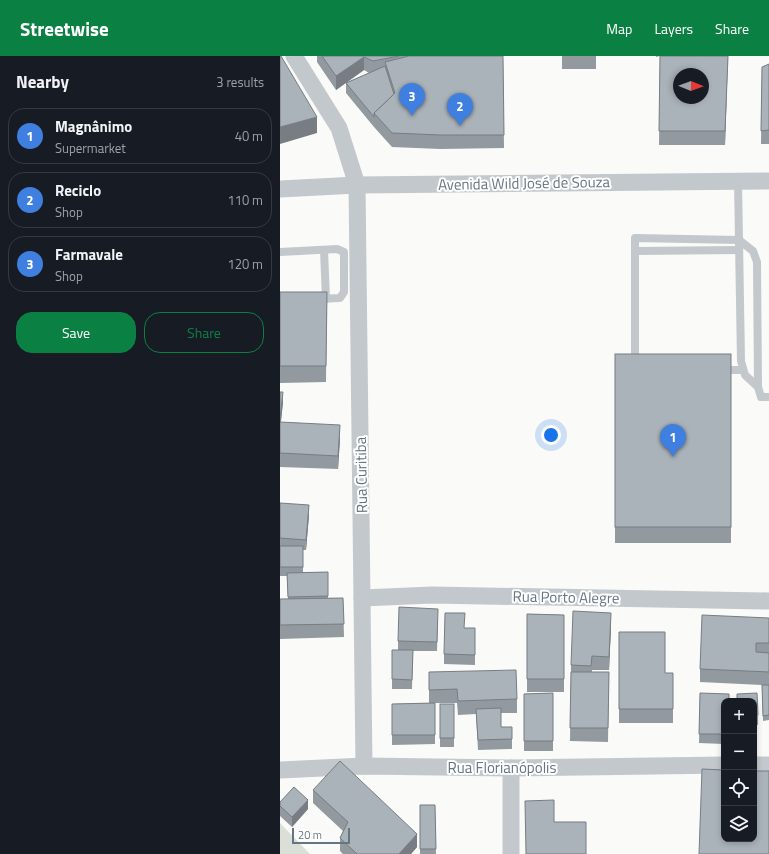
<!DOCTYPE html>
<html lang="en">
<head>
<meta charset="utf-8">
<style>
  :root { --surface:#171b24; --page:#242831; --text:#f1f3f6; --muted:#9ea1a6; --line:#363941; --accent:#0b8043 }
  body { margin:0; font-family:"Titillium Web",sans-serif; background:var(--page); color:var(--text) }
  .controls { position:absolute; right:12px; bottom:12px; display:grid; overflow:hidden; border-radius:8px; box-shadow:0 2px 6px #0003 }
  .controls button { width:36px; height:36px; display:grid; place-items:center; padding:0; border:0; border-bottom:1px solid var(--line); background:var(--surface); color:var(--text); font:20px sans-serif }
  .compass { position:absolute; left:393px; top:12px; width:36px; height:36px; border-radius:50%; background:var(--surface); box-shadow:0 2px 6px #0003; rotate:91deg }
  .scale { position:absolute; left:12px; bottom:10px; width:58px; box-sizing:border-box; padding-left:4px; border:2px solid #657683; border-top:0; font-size:11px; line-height:14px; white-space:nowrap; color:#657683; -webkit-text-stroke:3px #fff; paint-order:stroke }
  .you { position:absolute; left:271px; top:379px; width:14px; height:14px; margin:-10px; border:3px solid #fff; border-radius:50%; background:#1a73e8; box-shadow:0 0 0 6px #1a73e833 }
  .badge { display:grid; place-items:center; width:26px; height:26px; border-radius:50%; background:var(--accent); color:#fff; font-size:13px; font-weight:700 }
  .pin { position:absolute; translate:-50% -33px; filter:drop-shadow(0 1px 2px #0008) }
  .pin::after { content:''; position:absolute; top:21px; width:14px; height:12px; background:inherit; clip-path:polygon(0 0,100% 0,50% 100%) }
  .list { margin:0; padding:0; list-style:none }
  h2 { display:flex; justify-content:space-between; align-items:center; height:52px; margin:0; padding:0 16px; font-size:17px }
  h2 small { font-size:13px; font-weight:400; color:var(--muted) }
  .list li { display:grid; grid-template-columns:26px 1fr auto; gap:12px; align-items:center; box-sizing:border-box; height:56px; margin:0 8px 8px; padding:0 8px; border:1px solid var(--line); border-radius:16px }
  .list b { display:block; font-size:15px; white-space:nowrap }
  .list p { margin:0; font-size:13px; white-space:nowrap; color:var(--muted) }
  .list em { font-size:13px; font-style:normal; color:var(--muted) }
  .actions { display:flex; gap:8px; padding:12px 16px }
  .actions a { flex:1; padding:9px 0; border:1px solid var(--accent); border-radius:16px; text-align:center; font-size:14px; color:var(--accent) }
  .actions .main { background:var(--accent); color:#fff }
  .icon { flex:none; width:22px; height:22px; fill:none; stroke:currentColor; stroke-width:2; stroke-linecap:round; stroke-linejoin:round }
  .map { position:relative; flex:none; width:489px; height:798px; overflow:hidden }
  header { display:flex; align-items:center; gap:24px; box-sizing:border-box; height:56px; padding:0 20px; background:var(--accent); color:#fff }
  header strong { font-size:19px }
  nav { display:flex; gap:22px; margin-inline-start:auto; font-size:14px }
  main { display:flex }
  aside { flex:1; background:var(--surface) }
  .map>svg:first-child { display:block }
  .green { fill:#dadfd7 }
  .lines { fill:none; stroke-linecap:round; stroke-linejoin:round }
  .lane { stroke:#c3c8cc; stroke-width:8 }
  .street { stroke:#c3c8cc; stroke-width:17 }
  .wall { fill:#929a9f }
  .shaded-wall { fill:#777d82 }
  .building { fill:#aab3b9; stroke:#777d82; fill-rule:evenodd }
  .labels { text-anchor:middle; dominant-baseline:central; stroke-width:4; stroke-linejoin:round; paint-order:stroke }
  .street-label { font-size:15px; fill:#657683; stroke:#fff }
</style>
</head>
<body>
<header>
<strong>Streetwise</strong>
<nav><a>Map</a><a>Layers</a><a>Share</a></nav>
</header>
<main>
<aside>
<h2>Nearby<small>3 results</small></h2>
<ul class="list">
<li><span class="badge" style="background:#3f7fe0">1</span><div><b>Magnânimo</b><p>Supermarket</p></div><em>40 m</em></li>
<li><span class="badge" style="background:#3f7fe0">2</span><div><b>Reciclo</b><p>Shop</p></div><em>110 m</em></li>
<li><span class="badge" style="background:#3f7fe0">3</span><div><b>Farmavale</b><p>Shop</p></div><em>120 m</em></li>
</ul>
<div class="actions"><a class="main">Save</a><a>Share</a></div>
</aside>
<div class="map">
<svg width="489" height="798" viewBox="0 0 489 798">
  <rect width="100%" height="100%" fill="#fafaf8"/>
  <!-- green -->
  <path class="green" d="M0,767l27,28 3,3h-30z"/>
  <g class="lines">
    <!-- lane -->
    <g class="lane">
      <path d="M458,125l3,180 4,14 13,12"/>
      <path d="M44,194l2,49"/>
      <path d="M355,195v-13l104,2 14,11 4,11 1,125 3,10h8"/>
      <path d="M0,196l57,-3 7,3v40l-4,6 -23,1"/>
      <path d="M355,308v-113l104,-1"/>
      <path d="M442,314h21"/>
    </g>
    <!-- street -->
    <g class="street">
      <path d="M14,0l45,72 18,57 7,581"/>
      <path d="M0,133l77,-4 412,-4"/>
      <path d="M82,542l70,-3 337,6"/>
      <path d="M474,709h15"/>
      <path d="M0,714l84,-4 147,2 213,-3"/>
      <path d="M231,798v-86"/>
    </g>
  </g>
  <!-- wall -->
  <g class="wall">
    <path d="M37,0h186l1,92 -64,1 -48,-2 -18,-20 -28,-34v-10l23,-10 -5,-3 -28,20 -19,-28z"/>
    <rect x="282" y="0" width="34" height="13"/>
    <path d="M376,0h72l-3,89h-66l1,-89 -4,1z"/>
    <path d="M489,8v80h-8l1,-77z"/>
    <path d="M0,236h47l-1,90 -46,1z"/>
    <rect x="335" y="298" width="116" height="189"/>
    <path d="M0,336l3,10 -2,20 59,16 -2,31 -58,-2z"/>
    <path d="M0,447l29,12 -3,35h-3v22h25v26h15l1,39 -64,2v-40h8l-1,-23h-7z"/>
    <path d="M247,558l37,1v77h-37z"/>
    <path d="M158,562l-1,33h-24l-1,38h-20v-39h6v-9z"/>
    <path d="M489,562v102l-6,1 -1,-36 -62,-3v-13z"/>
    <path d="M331,570l-2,44h-17v2h17l-1,70 -38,-1 1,-76z"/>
    <path d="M185,572l10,10v27l-31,-1v-10z"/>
    <path d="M339,576l46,41h8v50h-54z"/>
    <path d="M149,616l88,27v14h-16v14h11v22l-34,1 -2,-36 -18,1 -1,-12h-22v41l-43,1v-41l37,-1z"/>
    <path d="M273,637v58h-29v-57z"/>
    <path d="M420,637l24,8v43l-25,-1z"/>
    <path d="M474,645l4,14v10h-4z"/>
    <rect x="160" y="648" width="14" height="43"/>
    <path d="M33,734l104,57 -6,7h-68l-3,-3v-13l3,-7 -30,-28z"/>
    <path d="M0,746l28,7 -16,18 -12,-11z"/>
    <path d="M140,749h15l1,49h-16z"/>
  </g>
  <!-- shaded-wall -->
  <g class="shaded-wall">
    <path d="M448,0l-3,89v-14z"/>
    <path d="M84,1v13l-28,20v-14z"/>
    <path d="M37,61v16l-37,11v-17z"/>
    <path d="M3,336v10l-3,27v-10z"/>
    <path d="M60,369v13l-2,31v-13z"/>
    <path d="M29,449v10l-3,35v-10z"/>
    <path d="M331,557v13l-2,44v-13z"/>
    <path d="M28,744v9l-16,18v-10z"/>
    <path d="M137,778v13l-6,7h-12z"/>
  </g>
  <!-- building -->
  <g class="building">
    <path d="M0,0h1l36,61 -37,10z"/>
    <path d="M42,0h77l-26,5 -9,-4 -28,19z"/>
    <path d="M129,0h94l1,79h-64l-48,-2 -18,-20 21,-20 -10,-31z"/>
    <path d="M380,0h68l-3,75h-66zM399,18h24v24h-24z"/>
    <path d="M489,8v66l-8,1 1,-64z"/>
    <path d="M105,10l9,28 -20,19v4l-28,-34z"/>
    <path d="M0,236h47l-1,74h-46z"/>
    <rect x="335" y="298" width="116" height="173"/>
    <path d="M0,336h3l-3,27z"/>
    <path d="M0,366l60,3 -2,31 -58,-3z"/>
    <path d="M0,447l29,2 -3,35 -26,-2z"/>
    <rect x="0" y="490" width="23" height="21"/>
    <path d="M48,516v24l-40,1 -1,-24z"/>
    <path d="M63,542l1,26 -64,1v-26z"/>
    <path d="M119,551l39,2 -1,33 -39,-1z"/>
    <path d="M293,555l38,2 -2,44 -17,-1 -1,10 -20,-1z"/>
    <path d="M165,557h20l-1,15h11v27l-31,-1z"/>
    <path d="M247,558l37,1v64h-37z"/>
    <path d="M422,559l67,3v25h-13v9l13,1v19l-69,-3z"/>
    <path d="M339,576h46v41h8v36h-54z"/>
    <path d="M112,594h21l-1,30 -20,-1z"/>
    <path d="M236,614l1,29 -59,2 -1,-12 -28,1v-18z"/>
    <path d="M291,616h38l-1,56h-38z"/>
    <path d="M482,629h7v30l-6,1z"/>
    <path d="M273,637v48h-29v-47z"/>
    <path d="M420,637l29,1v7h-5v33h-25z"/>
    <path d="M477,637l1,22 -4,1v-15h-17v-7z"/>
    <path d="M155,647v32h-43v-31z"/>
    <rect x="160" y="648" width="14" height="34"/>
    <path d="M221,652v19h11v12l-34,1 -2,-31z"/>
    <path d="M60,705l77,73 -18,20h-42l-17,-16 8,-16 -35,-32z"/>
    <path d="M422,713l22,1v69h30v-68h15v83h-70z"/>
    <path d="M14,731l14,13 -16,17 -12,-11v-4z"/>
    <path d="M274,744v22h32v32h-60l-1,-53z"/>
    <path d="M140,749h15l1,44h-16z"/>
  </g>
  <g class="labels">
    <!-- street labels -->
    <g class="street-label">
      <text transform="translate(244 127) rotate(-1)">Avenida Wild José de Souza</text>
      <text transform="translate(81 419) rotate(-91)">Rua Curitiba</text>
      <text transform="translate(286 541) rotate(1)">Rua Porto Alegre</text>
      <text x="222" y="711">Rua Florianópolis</text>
    </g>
  </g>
</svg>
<div class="controls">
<button>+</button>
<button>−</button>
<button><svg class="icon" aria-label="locate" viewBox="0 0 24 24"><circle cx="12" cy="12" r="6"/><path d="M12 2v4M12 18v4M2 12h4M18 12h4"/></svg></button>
<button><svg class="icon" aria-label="layers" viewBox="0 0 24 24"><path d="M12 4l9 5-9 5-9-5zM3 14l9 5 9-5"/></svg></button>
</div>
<svg class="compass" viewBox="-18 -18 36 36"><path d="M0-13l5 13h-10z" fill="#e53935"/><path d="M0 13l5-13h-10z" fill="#9ea1a6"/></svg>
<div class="scale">20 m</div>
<div class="you"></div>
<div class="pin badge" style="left:393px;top:401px;background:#3f7fe0">1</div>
<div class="pin badge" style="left:180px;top:70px;background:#3f7fe0">2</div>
<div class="pin badge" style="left:132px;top:60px;background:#3f7fe0">3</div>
</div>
</main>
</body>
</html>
